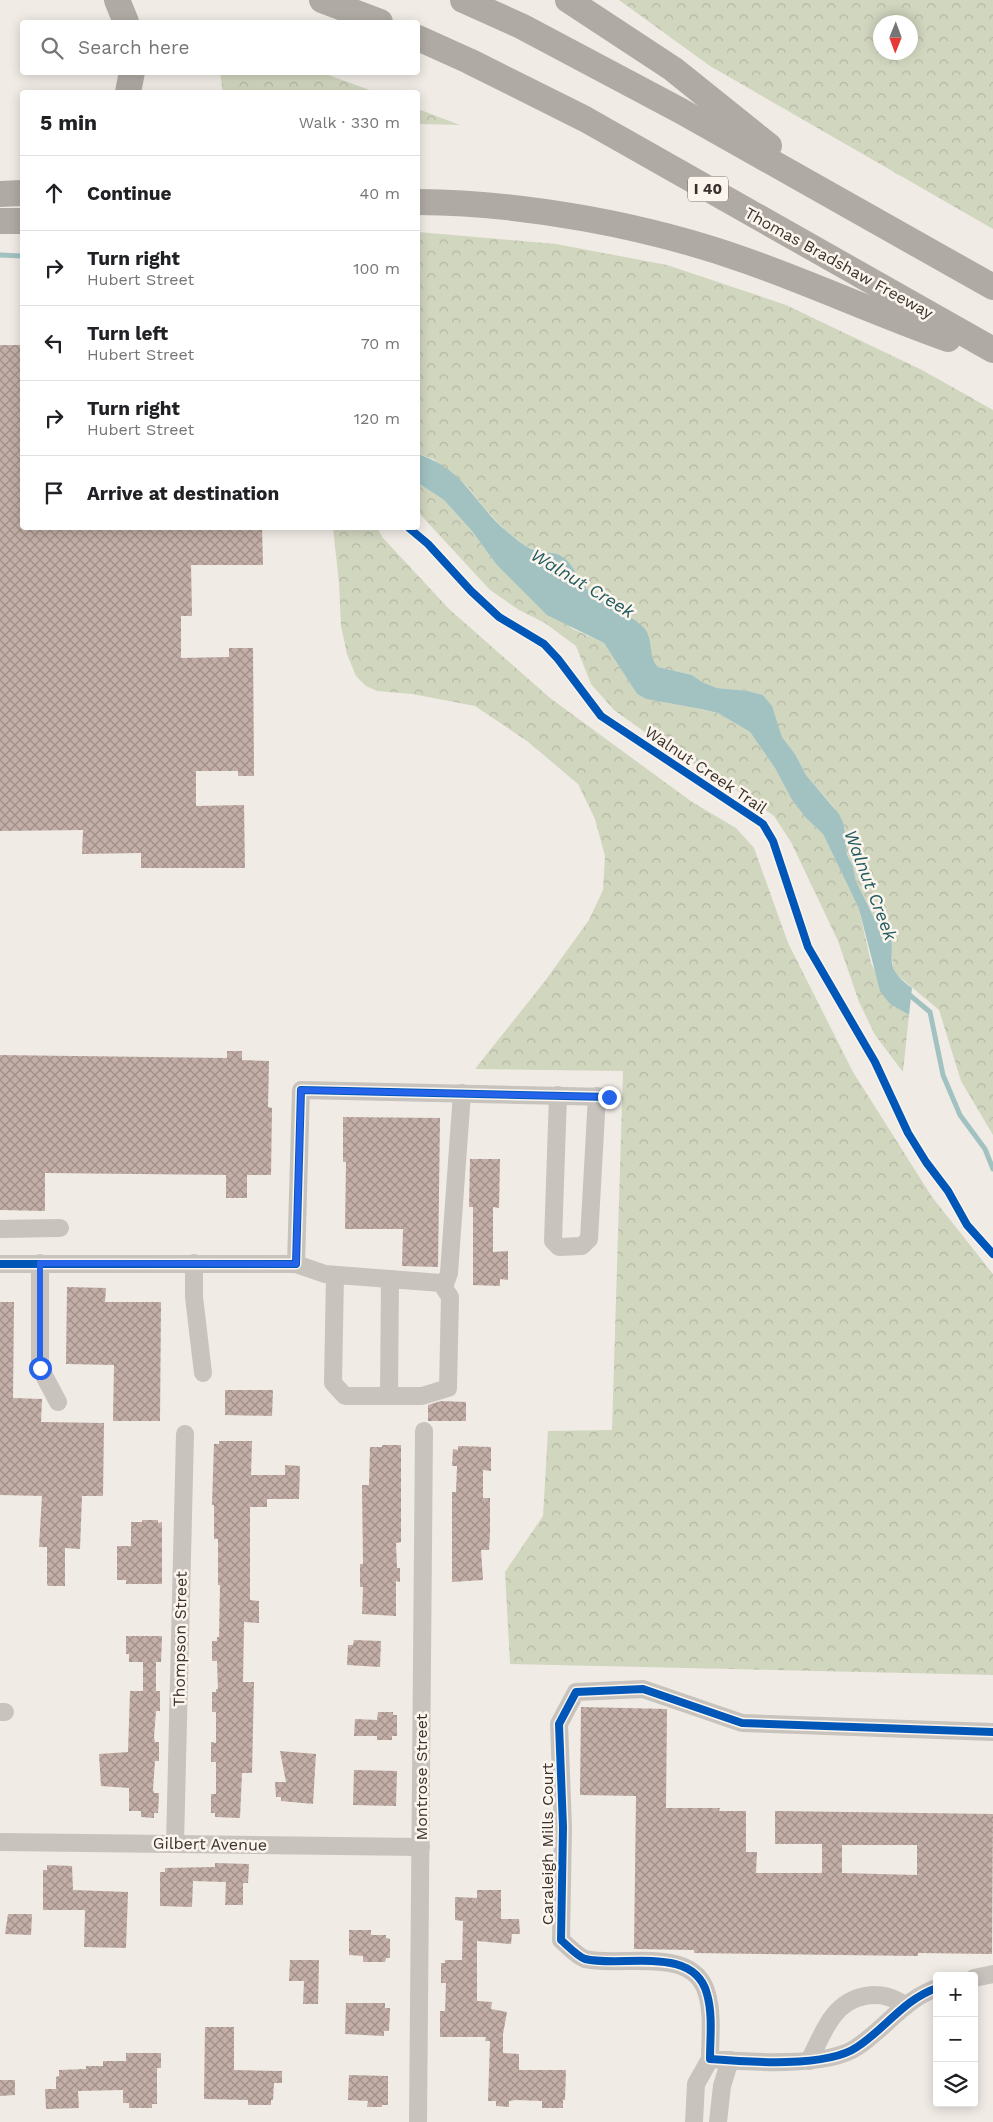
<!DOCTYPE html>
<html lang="en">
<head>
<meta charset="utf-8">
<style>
  :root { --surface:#fff; --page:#f2f2f2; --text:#202124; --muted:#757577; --line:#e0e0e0 }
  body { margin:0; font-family:"Work Sans",sans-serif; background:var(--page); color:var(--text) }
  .controls { position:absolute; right:15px; bottom:15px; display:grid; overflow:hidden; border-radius:5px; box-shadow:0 2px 12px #0003 }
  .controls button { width:45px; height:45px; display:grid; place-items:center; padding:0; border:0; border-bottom:1px solid var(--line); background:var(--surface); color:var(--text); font:25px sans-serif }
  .compass { position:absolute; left:873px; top:15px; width:45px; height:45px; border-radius:50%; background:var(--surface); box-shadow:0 2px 12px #0003; rotate:181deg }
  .stop { position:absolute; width:15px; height:15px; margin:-11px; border:4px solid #2563eb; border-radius:50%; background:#fff }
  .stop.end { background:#2563eb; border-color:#fff; box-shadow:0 1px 5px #0008 }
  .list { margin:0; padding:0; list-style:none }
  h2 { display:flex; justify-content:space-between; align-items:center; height:65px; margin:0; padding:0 20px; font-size:21px }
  h2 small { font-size:16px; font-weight:400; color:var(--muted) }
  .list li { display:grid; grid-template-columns:32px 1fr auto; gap:15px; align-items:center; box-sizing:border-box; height:75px; padding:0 20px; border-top:1px solid var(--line) }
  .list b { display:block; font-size:19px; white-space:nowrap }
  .list p { margin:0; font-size:16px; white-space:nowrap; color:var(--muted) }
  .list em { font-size:16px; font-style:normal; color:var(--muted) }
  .icon { flex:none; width:28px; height:28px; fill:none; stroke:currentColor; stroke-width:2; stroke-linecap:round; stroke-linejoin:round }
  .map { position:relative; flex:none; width:993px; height:2122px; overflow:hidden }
  .search { position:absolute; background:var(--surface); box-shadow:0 2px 12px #0003; left:20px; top:20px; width:400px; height:55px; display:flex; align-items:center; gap:12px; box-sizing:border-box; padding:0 18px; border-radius:5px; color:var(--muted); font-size:19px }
  .panel { position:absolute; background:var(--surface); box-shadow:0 2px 12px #0003; left:20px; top:90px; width:400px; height:440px; border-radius:5px }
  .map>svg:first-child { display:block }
  .forest { fill:url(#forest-crowns); fill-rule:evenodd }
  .water { fill:#a1c2c1 }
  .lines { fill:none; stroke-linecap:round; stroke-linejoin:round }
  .stream { stroke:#a1c2c1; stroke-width:5 }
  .building { fill:url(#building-cross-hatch); fill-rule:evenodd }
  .minor { stroke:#c9c3be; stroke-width:18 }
  .highway { stroke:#afaaa4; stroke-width:26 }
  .cycleway-casing { stroke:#fbf5ee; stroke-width:11 }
  .cycleway { stroke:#0057b8; stroke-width:8 }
  .route { stroke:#2563eb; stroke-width:6 }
  .labels { text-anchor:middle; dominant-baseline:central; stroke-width:5; stroke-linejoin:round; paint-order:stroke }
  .shield { fill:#fbf5ee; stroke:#756b66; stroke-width:1 }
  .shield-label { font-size:15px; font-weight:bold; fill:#3b302b }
  .street-label { font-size:16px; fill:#3b302b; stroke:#fbf5ee }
  .water-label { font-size:18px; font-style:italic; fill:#1f5a5e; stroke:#fbf5ee }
</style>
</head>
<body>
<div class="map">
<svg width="993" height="2122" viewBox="0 0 993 2122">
  <defs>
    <pattern id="forest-crowns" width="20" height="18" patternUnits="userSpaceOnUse" patternTransform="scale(1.25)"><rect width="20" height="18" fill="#d1d6bf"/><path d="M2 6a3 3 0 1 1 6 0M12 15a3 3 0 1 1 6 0" fill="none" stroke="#b4b8a4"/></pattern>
    <pattern id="building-cross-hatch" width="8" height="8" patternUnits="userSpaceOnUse" patternTransform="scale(1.25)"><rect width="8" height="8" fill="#c3afa7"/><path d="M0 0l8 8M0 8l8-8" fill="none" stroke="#a08f88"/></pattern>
  </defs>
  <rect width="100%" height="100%" fill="#f0ebe5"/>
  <!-- forest -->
  <g class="forest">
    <path d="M619,0h374v229l-283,-163zM880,22h30v30h-30z"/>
    <path d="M220,73h103l52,19h-152z"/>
    <path d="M418,109l42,16 -42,-1z"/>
    <path d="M418,232l138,12 111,21 119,40 136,65 71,40v725l-32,-54 -22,-71 -43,-36 -3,-7 -3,-33 -7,-11 -10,-7 -17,-35 -3,-15 -6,-11 -3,-30 -11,-19 -27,-31 -11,-21 -13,-17 -11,-32 -8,-10 -15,-4 -31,-3 -15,-6 -10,-7 -34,-8 -4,-3 -22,-46 -21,-11 -20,-14 -10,-11 -7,-12 -19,-17 -18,-2 -13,-6 -16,-12 -22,-23 -19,-24 -34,-27 -15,-5z"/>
    <path d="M418,483l26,17 28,31 24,33 25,24 52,41 31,14 33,51 9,5 55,10 17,4 32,19 25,36 17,32 14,18 17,16 36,75 12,54 19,41 19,11 -6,57 -28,-37 -16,-33 -21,-61 -47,-99 -17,-26 -28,-20 -87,-54 -45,-32 -23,-26 -15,-38 -31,-23 -26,-13 -29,-20 -72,-78z"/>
    <path d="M333,528h44l6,10 66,71 101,89 142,104 44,26 18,20 34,95 65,129 79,125 61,77v401l-483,-11 -5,-92 38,-56 5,-85 64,-1 11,-359 -148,-2 70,-88 44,-61 14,-30 2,-34 -10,-37 -17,-35 -51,-43 -52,-35 -63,-12 -35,-3 -11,-5 -10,-10 -9,-22 -6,-28 -2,-43z"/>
  </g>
  <!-- water -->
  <path class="water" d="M418,454c50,17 56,52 93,81 8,7 16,13 26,16 10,2 17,0 26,6 12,9 17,26 28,36 16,13 36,19 51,33 13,11 5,31 16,41l34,8 10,7 15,6 31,3 15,4 9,11 10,31 13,17 11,21 33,39 5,11 3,30 6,11 3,15 17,35 15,13c11,29 -9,35 24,59l-3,27 -19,-11 -10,-13 -21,-82 -36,-75 -17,-16 -14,-18 -17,-32 -25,-36 -32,-19 -17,-4 -55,-10 -9,-5 -33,-51 -57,-28 -51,-51 -24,-33 -28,-31 -26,-17z"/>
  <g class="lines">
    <!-- stream -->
    <g class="stream">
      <path d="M0,255l22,1"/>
      <path d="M906,992l24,20 13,63 17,40 25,34 8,20"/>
    </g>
  </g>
  <!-- building -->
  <g class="building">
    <path d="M0,345h22v183h240l1,37h-72l1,51h-11v42l48,-1v-9h24l1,128h-16v-5h-42v35l48,-1 1,63h-104v-15l-59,1 1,-24 -83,1z"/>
    <path d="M227,1051h15v9l27,1 -1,46 4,1 -1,67h-24v23h-21v-23l-181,-2v38l-45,-1v-155l227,3z"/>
    <path d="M343,1117l97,1 -2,149 -36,-1 1,-37h-58l1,-67h-3z"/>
    <path d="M470,1159h30l-1,49 -6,-1v45l15,-1v29l-8,-1v7l-27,-1v-78h-4z"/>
    <path d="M67,1287l39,1 -1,14h56l-1,119h-47l1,-56 -48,-1z"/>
    <path d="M0,1302h14l-1,96 29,1 -1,23 63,1 -1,73h-21l-2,53 -15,-1v38h-17l-1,-2v-37h-8l3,-51 -42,-1z"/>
    <path d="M225,1390h48l-1,26 -47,-1z"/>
    <path d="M441,1401l25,1v19h-38v-16z"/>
    <path d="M219,1441h33l-1,34h34v-10l15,1 -1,33h-32v8h-17v93l9,1v22l-15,-1 -1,60h11l-2,91h-10l-2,45 -25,-1v-4h-4v-19h5v-32h-5v-20l5,1v-31h-4v-20h4v-3h2l-1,-28h-5v-20h5v-4h2l1,-52h-2v-46h-4v-34h-2l2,-61h5z"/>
    <path d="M382,1445h19v97l-5,1 1,25h3v14l-4,-1v35l-34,-2 1,-27h-3v-23h3l-1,-79h7l1,-38h12z"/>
    <path d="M458,1446l33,1v24l-8,-1v28h7v36l-1,16h-8l2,30 -31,2v-90h4l1,-26h-5l1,-17 5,1z"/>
    <path d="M142,1520h16v3l4,-1v62h-36v-4h-9v-34h14v-24h11z"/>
    <path d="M126,1636h36l-1,26h-5v29h4v20h-4l-2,26 1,5h4v19h-4l-2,28 1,4h5l-1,20h-4v5l-13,-1v-6h-12v-23l-28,-2 -2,-32 29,-2 2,-61h13v-29h-14v-8h-3z"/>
    <path d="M354,1640l27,1 -1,26 -33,-2 1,-20h5z"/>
    <path d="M581,1707l86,2 -1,99h54l-1,3h27v41h11l-1,21h66v-29h-47v-33l218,3 -1,140 -74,-1v3l-224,-3v-3l-60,-1 2,-153 -56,-1zM842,1845h75v30l-75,-2z"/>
    <path d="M378,1712h15v3h4v21h-5v4h-15v-4h-23l1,-17 22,1z"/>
    <path d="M280,1751l36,3 -3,50 -32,-3v-4h-5l-1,-15h11z"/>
    <path d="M354,1770l43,1 -1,35 -43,-1z"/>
    <path d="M215,1863l34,1 -1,19h-5v22h-18l1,-23 -33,-1 -1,26 -32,-1v-34h5v-4l50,-1z"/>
    <path d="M47,1865l25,1 1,24 55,2 -2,56 -42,-1 1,-37h-42v-40h4z"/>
    <path d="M477,1890h24v29h18l1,15h-8l-1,10 -34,-3v60l15,1 -1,7 16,3 -4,22v19l16,1v16h47l-1,30h-2v8h-21v-7l-26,-1 -7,1v6l-13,-1v-5h-8l2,-60h-5l1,-4h-46v-26h5l1,-28h-5v-20h4v-3h17l1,-39 -8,-1v-23l22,1z"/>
    <path d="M8,1914h24l-1,21 -26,-1z"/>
    <path d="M349,1930h22v5h15v3l4,1v19h-4l-1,4h-22v-6l-14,-1z"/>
    <path d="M290,1960h29l-1,44h-15l1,-23h-15z"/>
    <path d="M346,2003h39v5h5l-1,23h-5v5l-39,-2z"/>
    <path d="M205,2027h29v43l48,1v12h-8l-1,17h-2v5h-23v-5l-44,-1z"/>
    <path d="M126,2053h35v15h-4v36h-5v4h-23v-5h-6v-13l-45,1 1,17 -33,1 -1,-20h11v-12l3,-1v-6l27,-1v-3h17v-5h23z"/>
    <path d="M349,2075l39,1v29h-6v2h-15l1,-6 -20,-1z"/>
    <path d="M0,2080h15v15l-15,1z"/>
  </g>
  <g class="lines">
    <!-- minor -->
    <g class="minor">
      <path d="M558,1095l-5,146 6,6 23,-1 7,-7 8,-143"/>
      <path d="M0,1229l60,-1"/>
      <path d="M40,1263v105l18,34"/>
      <path d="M194,1263v34l9,76"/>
      <path d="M0,1264h296l5,-174 308,7"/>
      <path d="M296,1264l29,10 116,9 9,14 -2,91 -26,8h-77l-12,-13 2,-108"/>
      <path d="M444,1287l5,-14 13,-180"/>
      <path d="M389,1396l1,-117"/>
      <path d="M0,1712h5"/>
      <path d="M0,1842l421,5"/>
      <path d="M175,1844l10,-410"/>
      <path d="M974,1978l19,-4"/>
      <path d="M937,1988c-33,11 -52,41 -80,59 -30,21 -109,15 -147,12 0,-21 3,-44 -3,-65 -13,-50 -86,-26 -122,-35 -8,-3 -18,-14 -24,-19l2,-113 -4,-103 17,-32 67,-3 99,34 251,9"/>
      <path d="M809,2061c14,-27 23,-59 56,-65 16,-3 28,1 41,10"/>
      <path d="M418,2122l6,-691"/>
      <path d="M694,2122l2,-38 14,-25"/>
      <path d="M718,2122l4,-36 8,-26"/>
    </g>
    <!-- highway -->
    <g class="highway">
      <path d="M117,0l9,22"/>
      <path d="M322,0l58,22"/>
      <path d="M463,0l58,26 160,85 312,176"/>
      <path d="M568,0l105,69 96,77"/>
      <path d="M418,38l51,23 116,58 408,231"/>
      <path d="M128,92l4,-20"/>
      <path d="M0,194l22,-1"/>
      <path d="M418,202c107,1 228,23 329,59 68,24 133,54 201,78"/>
      <path d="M0,221h22"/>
    </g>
    <!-- cycleway casing -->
    <g class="cycleway-casing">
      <g id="cycleway">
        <path d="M409,528l19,16 43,47 28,26 45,27 14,15 43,57 162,108 10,17 35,106 67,115 33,71 18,29 22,29 19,34 26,29"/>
        <path d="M0,1264h296l5,-174 308,7"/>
        <path d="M937,1988c-33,11 -52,41 -80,59 -30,21 -109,15 -147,12 0,-21 3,-44 -3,-65 -13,-50 -86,-26 -122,-35 -8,-3 -18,-14 -24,-19l2,-113 -4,-103 17,-32 67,-3 99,34 251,9"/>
      </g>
    </g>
    <!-- cycleway -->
    <use href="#cycleway" class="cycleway"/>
  </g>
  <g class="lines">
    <!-- route -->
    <path class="route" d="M40,1368v-105l256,1 5,-174 308,7"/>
  </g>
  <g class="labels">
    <!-- shield labels -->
    <rect class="shield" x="688" y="176.5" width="40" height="25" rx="4"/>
    <g class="shield-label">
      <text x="708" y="189">I 40</text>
    </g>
    <!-- street labels -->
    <g class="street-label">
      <text transform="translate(839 263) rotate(29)">Thomas Bradshaw Freeway</text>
      <text transform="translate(706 770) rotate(34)">Walnut Creek Trail</text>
      <text transform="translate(180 1639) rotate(-89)">Thompson Street</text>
      <text transform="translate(421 1777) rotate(-90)">Montrose Street</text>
      <text transform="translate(210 1844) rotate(1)">Gilbert Avenue</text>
      <text transform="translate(547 1844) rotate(-90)">Caraleigh Mills Court</text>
    </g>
    <!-- water labels -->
    <g class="water-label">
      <text transform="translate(583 583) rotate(31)">Walnut Creek</text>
      <text transform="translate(871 885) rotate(69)">Walnut Creek</text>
    </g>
  </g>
</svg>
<div class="controls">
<button>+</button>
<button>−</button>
<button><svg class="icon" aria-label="layers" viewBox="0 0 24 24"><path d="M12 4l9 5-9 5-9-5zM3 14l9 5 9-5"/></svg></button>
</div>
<svg class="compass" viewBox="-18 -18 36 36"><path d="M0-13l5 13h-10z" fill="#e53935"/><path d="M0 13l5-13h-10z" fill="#757577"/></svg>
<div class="stop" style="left:40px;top:1368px"></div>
<div class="stop end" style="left:609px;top:1097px"></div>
<div class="search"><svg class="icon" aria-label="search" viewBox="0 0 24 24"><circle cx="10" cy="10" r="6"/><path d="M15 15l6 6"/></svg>Search here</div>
<section class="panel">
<h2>5 min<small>Walk · 330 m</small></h2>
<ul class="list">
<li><svg class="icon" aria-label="ahead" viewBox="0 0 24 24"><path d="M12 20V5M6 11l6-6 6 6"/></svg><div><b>Continue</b></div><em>40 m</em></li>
<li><svg class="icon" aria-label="right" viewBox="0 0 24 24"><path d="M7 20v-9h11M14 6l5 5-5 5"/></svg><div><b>Turn right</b><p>Hubert Street</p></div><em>100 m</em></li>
<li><svg class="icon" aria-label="left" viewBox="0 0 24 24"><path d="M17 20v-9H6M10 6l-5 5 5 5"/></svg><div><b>Turn left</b><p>Hubert Street</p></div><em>70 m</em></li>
<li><svg class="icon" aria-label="right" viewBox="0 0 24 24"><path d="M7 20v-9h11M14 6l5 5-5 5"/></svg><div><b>Turn right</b><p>Hubert Street</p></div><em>120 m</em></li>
<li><svg class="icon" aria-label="arrive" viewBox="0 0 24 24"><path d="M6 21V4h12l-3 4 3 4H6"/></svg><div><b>Arrive at destination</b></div></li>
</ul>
</section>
</div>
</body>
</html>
